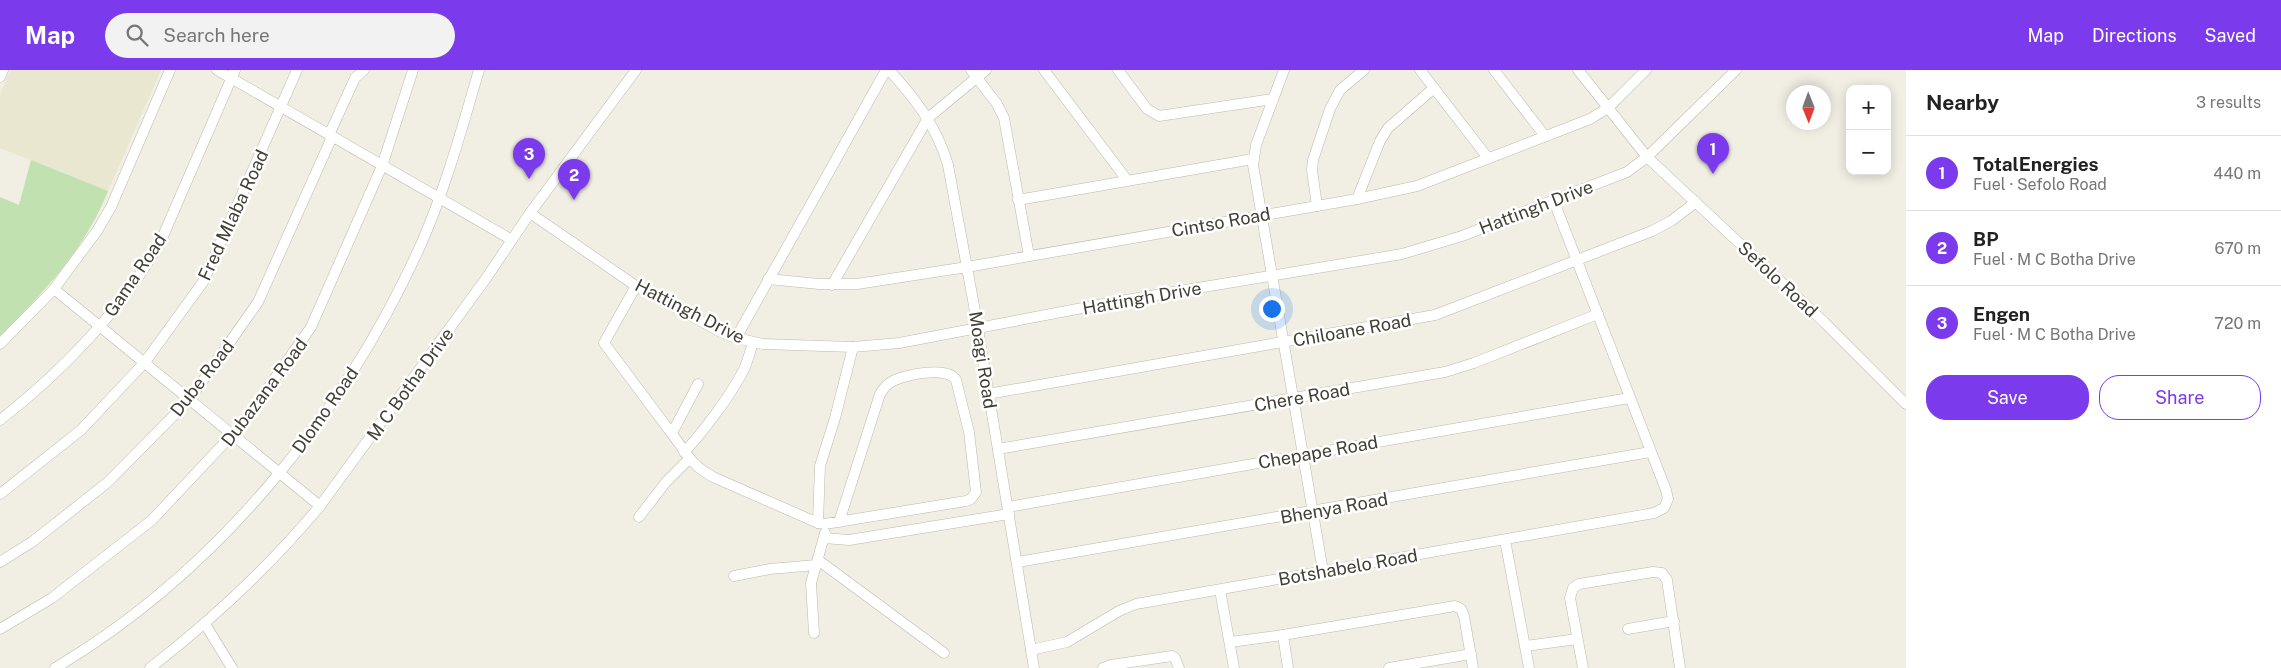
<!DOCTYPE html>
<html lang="en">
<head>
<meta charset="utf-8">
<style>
  :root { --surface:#fff; --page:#f2f2f2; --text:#222; --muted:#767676; --line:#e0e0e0; --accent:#7c3aed }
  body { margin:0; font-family:"Public Sans",sans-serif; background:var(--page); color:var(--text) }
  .controls { position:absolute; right:15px; top:15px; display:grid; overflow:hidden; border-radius:10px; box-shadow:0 2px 12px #0003 }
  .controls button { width:45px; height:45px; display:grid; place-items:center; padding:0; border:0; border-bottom:1px solid var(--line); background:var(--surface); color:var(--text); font:25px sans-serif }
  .compass { position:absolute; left:1786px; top:15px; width:45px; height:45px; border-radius:50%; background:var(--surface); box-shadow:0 2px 12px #0003; rotate:179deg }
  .you { position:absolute; left:1271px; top:238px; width:18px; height:18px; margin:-12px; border:4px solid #fff; border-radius:50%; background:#1a73e8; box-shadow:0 0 0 8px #1a73e833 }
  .badge { display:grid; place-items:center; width:32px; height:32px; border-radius:50%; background:var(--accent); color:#fff; font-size:16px; font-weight:700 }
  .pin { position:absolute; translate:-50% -41px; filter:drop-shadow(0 1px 2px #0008) }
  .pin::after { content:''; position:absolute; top:26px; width:18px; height:15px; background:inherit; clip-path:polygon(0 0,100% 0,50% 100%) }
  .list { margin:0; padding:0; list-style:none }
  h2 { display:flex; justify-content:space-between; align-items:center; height:65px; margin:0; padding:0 20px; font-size:21px }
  h2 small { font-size:16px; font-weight:400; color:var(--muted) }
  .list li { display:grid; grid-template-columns:32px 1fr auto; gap:15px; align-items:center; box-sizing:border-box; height:75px; padding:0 20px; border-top:1px solid var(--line) }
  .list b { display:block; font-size:19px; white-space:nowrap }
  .list p { margin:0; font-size:16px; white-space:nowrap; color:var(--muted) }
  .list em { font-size:16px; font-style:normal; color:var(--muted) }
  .actions { display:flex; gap:10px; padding:15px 20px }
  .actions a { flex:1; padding:11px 0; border:1px solid var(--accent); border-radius:20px; text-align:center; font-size:18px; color:var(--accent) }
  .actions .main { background:var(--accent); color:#fff }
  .icon { flex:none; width:28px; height:28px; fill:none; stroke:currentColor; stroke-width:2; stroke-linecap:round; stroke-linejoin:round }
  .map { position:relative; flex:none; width:1906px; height:598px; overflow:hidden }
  header { display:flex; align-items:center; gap:30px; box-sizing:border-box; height:70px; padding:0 25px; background:var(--accent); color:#fff }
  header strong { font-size:24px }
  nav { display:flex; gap:28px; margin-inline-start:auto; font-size:18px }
  .search { width:350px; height:45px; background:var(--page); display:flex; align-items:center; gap:12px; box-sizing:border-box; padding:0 18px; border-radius:28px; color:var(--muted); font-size:19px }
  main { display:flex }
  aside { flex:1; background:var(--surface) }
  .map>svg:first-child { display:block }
  .education { fill:#e9e7cf }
  .green { fill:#c1e2b0 }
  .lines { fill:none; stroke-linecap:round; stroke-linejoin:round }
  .minor-casing { stroke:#bbb9a8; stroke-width:11 }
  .minor { stroke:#fff; stroke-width:10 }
  .labels { text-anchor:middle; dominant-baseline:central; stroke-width:5; stroke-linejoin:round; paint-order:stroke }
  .street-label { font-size:18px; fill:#424035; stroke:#fff }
</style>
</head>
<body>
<header>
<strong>Map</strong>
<div class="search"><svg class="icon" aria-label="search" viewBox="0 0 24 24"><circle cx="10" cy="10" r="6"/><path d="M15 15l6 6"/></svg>Search here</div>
<nav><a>Map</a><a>Directions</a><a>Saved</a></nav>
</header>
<main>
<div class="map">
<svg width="1906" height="598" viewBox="0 0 1906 598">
  <rect width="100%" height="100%" fill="#f1efe4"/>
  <!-- education -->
  <path class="education" d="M10,0h151l-53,121 -108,-43v-53z"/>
  <!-- green -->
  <path class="green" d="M31,90l77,31c-24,60 -64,100 -108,146v-140l19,8z"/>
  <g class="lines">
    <!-- minor casing -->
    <g class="minor-casing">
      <g id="minor">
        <path d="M217,0l295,170"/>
        <path d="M889,0c26,28 48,57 59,95l27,146 59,357"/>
        <path d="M971,0l26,34 7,14 25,138"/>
        <path d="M1044,0l83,110"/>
        <path d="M1118,0l29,39 12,7 114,-17"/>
        <path d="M1284,0l-28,75 -3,20 70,406"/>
        <path d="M1420,0l68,88"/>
        <path d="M1494,0l51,66"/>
        <path d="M1578,0l69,87 177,165 82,82"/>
        <path d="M0,7l3,-7"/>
        <path d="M329,65l26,-57 9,-8"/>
        <path d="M1357,129l23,-58 8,-13 46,-40"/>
        <path d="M1018,130l235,-41"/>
        <path d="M1317,136l-5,-36 1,-10 17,-51 10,-19 24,-20"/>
        <path d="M530,143l106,73 85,46 15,6 27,6 90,3 46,-4 215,-41 288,-48 60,-18 165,-64 20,-15 89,-87"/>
        <path d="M768,209l51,5h38l110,-17 390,-68 60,-13 173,-67 18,-11 38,-38"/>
        <path d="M832,215l96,-167 58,-48"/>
        <path d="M636,216l-32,57c22,29 43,58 65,87 16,20 20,34 44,47l105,46"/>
        <path d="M54,219l266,217"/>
        <path d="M736,268l150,-268"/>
        <path d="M0,274l54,-55 43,-58 14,-24 59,-137"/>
        <path d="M988,324l447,-79 217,-84 19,-10 25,-19"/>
        <path d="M0,350c62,-48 120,-109 160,-177l75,-173"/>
        <path d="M672,363l26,-49"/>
        <path d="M998,379l447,-77 29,-9 124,-49"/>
        <path d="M684,382c18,-18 49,-60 60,-83 4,-8 6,-18 9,-26"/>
        <path d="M0,424l81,-64 64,-68 58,-80 94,-212"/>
        <path d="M1008,437l621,-109"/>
        <path d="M639,447l27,-35 23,-23"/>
        <path d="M839,452l41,-128c3,-5 6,-9 11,-12 13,-8 57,-16 65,-2l13,52 7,60 -5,7 -5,2 -141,23 -7,-1 2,-57 15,-48 18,-71"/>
        <path d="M824,468l25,2 160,-26"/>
        <path d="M1505,470l24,128"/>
        <path d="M818,490l126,93"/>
        <path d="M0,492l32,-20 76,-60 82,-83 68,-97 74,-165"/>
        <path d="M1018,492l632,-110"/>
        <path d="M734,506l36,-7 46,-4"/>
        <path d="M1220,520l14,78"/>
        <path d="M205,554l27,44"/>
        <path d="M0,559l52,-31 100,-78 93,-99 66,-94 71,-161 31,-96"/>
        <path d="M1628,559l46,-8"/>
        <path d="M814,563l-3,-50 14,-50"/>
        <path d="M1283,565l5,33"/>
        <path d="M1230,572l53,-7 172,-29 6,3 3,7 9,52"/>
        <path d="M1526,576l51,-7"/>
        <path d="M1031,580l36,-8 52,-31 17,-7 518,-91 10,-5 4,-9 -2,-9 -113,-291"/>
        <path d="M55,598c163,-97 290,-254 367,-426 24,-55 40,-114 57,-172"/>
        <path d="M150,598c62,-48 119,-101 170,-162l167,-229 43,-64 106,-143"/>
        <path d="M1103,598l8,-3 61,-9 3,2 4,10"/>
        <path d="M1389,598l82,-14"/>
        <path d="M1583,598l-13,-70 3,-10 6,-4 74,-12 9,1 5,7 13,88"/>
      </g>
    </g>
    <!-- minor -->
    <use href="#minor" class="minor"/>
  </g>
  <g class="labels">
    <!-- street labels -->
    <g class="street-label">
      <text transform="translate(1536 137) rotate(-21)">Hattingh Drive</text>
      <text transform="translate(233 145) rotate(-65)">Fred Mlaba Road</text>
      <text transform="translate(1221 152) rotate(-10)">Cintso Road</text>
      <text transform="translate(135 205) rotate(-56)">Gama Road</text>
      <text transform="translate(1778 209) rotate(43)">Sefolo Road</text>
      <text transform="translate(1142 228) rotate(-10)">Hattingh Drive</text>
      <text transform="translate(690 241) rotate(27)">Hattingh Drive</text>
      <text transform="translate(1352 260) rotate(-10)">Chiloane Road</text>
      <text transform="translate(983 290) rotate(81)">Moagi Road</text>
      <text transform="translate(202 308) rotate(-52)">Dube Road</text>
      <text transform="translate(410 314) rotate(-54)">M C Botha Drive</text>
      <text transform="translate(264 322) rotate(-53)">Dubazana Road</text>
      <text transform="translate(1302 327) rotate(-10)">Chere Road</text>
      <text transform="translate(325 340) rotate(-55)">Dlomo Road</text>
      <text transform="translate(1318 382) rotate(-10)">Chepape Road</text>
      <text transform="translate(1334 438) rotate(-10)">Bhenya Road</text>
      <text transform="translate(1348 497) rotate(-10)">Botshabelo Road</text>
    </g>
  </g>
</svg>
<div class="controls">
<button>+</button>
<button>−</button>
</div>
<svg class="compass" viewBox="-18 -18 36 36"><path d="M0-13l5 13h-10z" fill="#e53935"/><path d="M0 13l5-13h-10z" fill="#767676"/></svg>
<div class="you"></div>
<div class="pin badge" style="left:1713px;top:104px">1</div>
<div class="pin badge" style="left:574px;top:130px">2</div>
<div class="pin badge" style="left:529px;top:109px">3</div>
</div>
<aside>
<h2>Nearby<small>3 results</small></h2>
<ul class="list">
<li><span class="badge">1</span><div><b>TotalEnergies</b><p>Fuel · Sefolo Road</p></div><em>440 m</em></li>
<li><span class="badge">2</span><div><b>BP</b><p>Fuel · M C Botha Drive</p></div><em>670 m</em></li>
<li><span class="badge">3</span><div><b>Engen</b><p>Fuel · M C Botha Drive</p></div><em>720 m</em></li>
</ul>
<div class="actions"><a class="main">Save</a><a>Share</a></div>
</aside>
</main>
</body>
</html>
